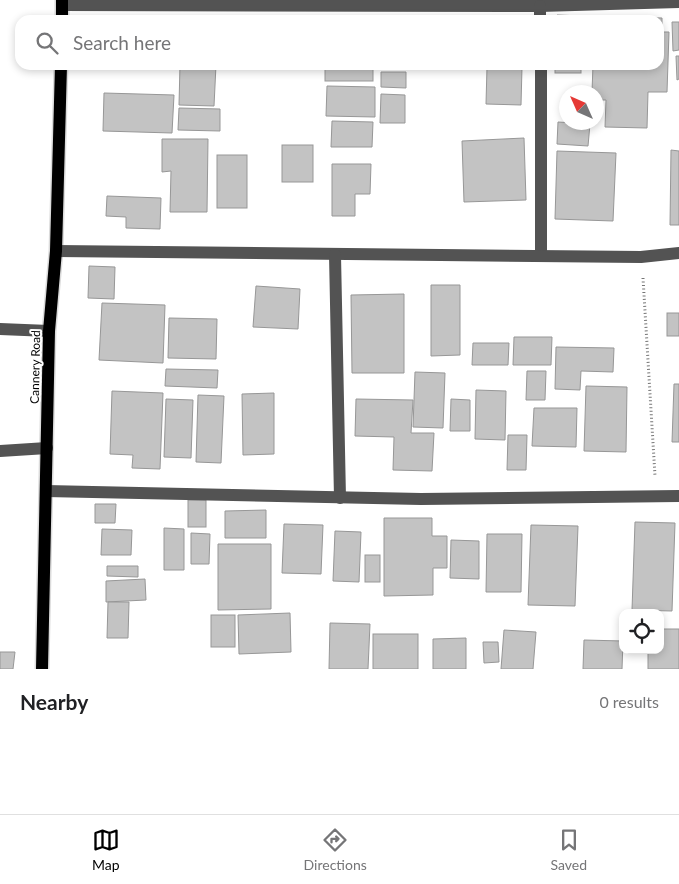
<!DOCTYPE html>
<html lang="en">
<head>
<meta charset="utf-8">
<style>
  :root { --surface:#fff; --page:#f6f6f6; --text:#202124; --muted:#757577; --line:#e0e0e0; --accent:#000 }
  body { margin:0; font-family:Lato,sans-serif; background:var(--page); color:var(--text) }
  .controls { position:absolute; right:15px; bottom:15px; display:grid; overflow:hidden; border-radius:10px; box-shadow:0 2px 8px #0003 }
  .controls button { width:45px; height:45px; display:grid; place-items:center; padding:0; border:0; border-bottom:1px solid var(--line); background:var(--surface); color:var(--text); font:25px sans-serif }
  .compass { position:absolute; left:559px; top:85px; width:45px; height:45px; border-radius:50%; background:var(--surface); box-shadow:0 2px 8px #0003; rotate:315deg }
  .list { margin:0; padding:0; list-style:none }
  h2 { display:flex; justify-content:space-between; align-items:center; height:65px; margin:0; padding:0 20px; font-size:21px }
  h2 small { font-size:16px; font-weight:400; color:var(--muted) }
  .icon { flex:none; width:28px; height:28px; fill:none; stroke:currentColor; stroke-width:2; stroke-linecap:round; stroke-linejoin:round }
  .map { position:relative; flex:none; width:679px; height:669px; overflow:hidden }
  .search { position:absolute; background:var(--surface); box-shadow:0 2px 8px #0003; left:15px; right:15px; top:15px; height:55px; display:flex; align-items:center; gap:12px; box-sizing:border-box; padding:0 18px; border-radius:15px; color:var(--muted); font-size:19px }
  .sheet { height:145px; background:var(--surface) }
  nav { display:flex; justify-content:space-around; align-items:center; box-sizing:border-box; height:70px; border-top:1px solid var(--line); background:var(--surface); font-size:14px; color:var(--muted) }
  nav a { display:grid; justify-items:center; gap:2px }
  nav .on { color:var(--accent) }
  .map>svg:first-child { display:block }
  .building { fill:#c3c3c3; stroke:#979797 }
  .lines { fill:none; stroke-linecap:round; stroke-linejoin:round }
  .major-casing { stroke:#dbdbdb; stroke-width:15 }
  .path { stroke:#757575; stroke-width:3; stroke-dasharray:1 2.5; stroke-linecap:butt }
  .minor { stroke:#535353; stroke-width:12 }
  .major { stroke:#000; stroke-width:12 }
  .labels { text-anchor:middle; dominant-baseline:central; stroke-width:4; stroke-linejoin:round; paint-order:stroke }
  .street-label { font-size:12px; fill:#000; stroke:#fff }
</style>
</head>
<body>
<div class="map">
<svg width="679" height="669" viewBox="0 0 679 669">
  <rect width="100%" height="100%" fill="#fff"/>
  <!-- building -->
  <g class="building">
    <path d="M557,15l25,1 -1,4h-24z"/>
    <path d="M594,16l68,2v14h7l-2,60h-19l-1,36 -42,-1 1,-27h-10v-8h-4l1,-27h66v-45h-65z"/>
    <path d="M672,22h7v28l-6,1z"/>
    <path d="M676,56h3v23l-2,1z"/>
    <path d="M180,65h36l-2,41 -35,-1z"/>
    <rect x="325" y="65" width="48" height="16"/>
    <rect x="555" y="65" width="26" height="8"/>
    <path d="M487,67h35l-1,38 -35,-1z"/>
    <path d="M381,72h25v16l-25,-1z"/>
    <path d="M327,86l48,1v30l-49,-1z"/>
    <path d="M104,93l70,2 -2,38 -69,-2z"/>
    <path d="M381,94l24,1v28h-25z"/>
    <path d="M179,108l41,1v22l-42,-1z"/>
    <path d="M332,121l41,1 -1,25h-41z"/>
    <path d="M558,122l32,2 -2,22 -31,-2z"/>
    <path d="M524,138l2,62 -62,2 -2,-61z"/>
    <path d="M162,139h46l-1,73h-37l1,-41 -9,1z"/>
    <rect x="282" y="145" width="31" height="37"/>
    <path d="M671,150l8,1v74h-9z"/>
    <path d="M557,151l59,2 -3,68 -58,-2z"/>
    <rect x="217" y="155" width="30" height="53"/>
    <path d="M332,164h39l-1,30h-15v22h-23z"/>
    <path d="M107,196l54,2 -1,31 -34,-1v-11l-20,-1z"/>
    <path d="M89,266l26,1 -1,32 -26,-1z"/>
    <path d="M431,285h29v70l-29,1z"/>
    <path d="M256,286l44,3 -2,40 -45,-2z"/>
    <path d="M404,294v79h-52l-1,-78z"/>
    <path d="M102,303l63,2 -2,58 -64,-3z"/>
    <rect x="667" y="313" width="12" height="23"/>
    <path d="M169,318l48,1 -1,40 -48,-1z"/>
    <path d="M514,337h38l-1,28h-38z"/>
    <path d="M473,343h36l-1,22h-36z"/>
    <path d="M556,347l58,1 -1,24 -32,-1 -1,19 -25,-1z"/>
    <path d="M166,369l52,1 -1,18 -52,-2z"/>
    <path d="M527,371h19l-1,29h-19z"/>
    <path d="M415,372l30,1 -2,55 -30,-1z"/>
    <path d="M674,384h5v58h-7z"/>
    <path d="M586,386l41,1 -1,65 -42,-1z"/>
    <path d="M476,390l30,1 -1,49 -30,-1z"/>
    <path d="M112,391l51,2 -3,76 -28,-1 1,-13 -23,-1z"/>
    <path d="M274,393v61l-31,1 -1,-61z"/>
    <path d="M198,395l26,1 -3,67 -25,-1z"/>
    <path d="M166,399l27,1 -2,58 -27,-1z"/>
    <path d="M356,399l57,1 -2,33h23l-2,38 -39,-1 1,-33 -39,-1z"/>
    <path d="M451,399l19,1v31h-20z"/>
    <path d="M534,408h43l-1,39 -44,-1z"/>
    <path d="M508,435h19l-1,35h-19z"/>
    <rect x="188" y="500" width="18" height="27"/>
    <path d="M95,504h21l-1,19h-20z"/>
    <path d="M266,510v28h-41v-27z"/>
    <path d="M384,518h48v18h15v32h-14v27l-49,1z"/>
    <path d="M635,522l40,1 -3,88 -40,-1z"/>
    <path d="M284,524l39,1 -2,49 -39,-1z"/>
    <path d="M531,525l47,1 -3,80 -47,-1z"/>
    <path d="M164,528l20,1v41h-20z"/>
    <path d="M102,529l30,1 -1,25h-30z"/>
    <path d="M335,531l26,1 -2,50 -26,-1z"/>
    <path d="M191,533l19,1 -1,30h-18z"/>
    <path d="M487,534h35l-1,58h-35z"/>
    <path d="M451,540l28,1v38l-29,-1z"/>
    <path d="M218,544h53v65l-53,1z"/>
    <rect x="365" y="555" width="15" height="27"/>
    <path d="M107,566h31v11l-31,-1z"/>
    <path d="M145,579l1,21 -40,2v-21z"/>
    <path d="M108,602h21l-1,36h-21z"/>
    <path d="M290,613l1,39 -52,2 -1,-39z"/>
    <rect x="211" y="615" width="24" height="32"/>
    <path d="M330,623l40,1 -2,45h-39z"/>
    <path d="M660,629h19v40h-31v-19h12z"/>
    <path d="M504,630l32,2 -3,37h-32z"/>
    <rect x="373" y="634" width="45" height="35"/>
    <path d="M466,638v31h-33v-30z"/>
    <path d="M584,640l39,1 -1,28h-39z"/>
    <path d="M483,642h15l1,20 -15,1z"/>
    <path d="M0,652h15l-2,17h-13z"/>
  </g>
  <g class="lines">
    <!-- major casing -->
    <g class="major-casing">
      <g id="major">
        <path d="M62,20v-20"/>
        <path d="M42,669l7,-338 7,-80 5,-186"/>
      </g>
    </g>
    <!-- path -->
    <path class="path" d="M643,278l12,198"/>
    <!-- minor -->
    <g class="minor">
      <path d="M62,5l478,1 139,-4"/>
      <path d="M540,6v14"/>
      <path d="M541,65v191"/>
      <path d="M56,251l585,6 38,-4"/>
      <path d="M335,255l5,243"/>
      <path d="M0,329l49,2"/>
      <path d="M0,451l47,-3"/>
      <path d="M46,491l375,8 258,-3"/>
    </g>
    <!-- major -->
    <use href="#major" class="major"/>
  </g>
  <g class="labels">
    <!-- street labels -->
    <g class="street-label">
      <text transform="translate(35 367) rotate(-89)">Cannery Road</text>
    </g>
  </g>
</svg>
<div class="controls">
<button><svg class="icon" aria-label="locate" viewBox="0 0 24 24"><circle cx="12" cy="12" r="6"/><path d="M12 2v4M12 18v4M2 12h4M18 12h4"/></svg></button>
</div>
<svg class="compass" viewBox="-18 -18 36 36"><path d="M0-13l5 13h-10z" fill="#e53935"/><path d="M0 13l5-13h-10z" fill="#757577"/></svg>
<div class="search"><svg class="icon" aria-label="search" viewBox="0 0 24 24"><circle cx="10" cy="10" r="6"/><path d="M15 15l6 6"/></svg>Search here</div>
</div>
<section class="sheet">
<h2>Nearby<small>0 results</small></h2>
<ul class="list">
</ul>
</section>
<nav>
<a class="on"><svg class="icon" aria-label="map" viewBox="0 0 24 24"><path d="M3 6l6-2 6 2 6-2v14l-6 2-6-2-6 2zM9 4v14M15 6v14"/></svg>Map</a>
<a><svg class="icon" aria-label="directions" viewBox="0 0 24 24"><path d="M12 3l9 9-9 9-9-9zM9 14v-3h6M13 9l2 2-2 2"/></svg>Directions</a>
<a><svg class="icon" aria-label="saved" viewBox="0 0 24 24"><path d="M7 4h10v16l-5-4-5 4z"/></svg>Saved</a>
</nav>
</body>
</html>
